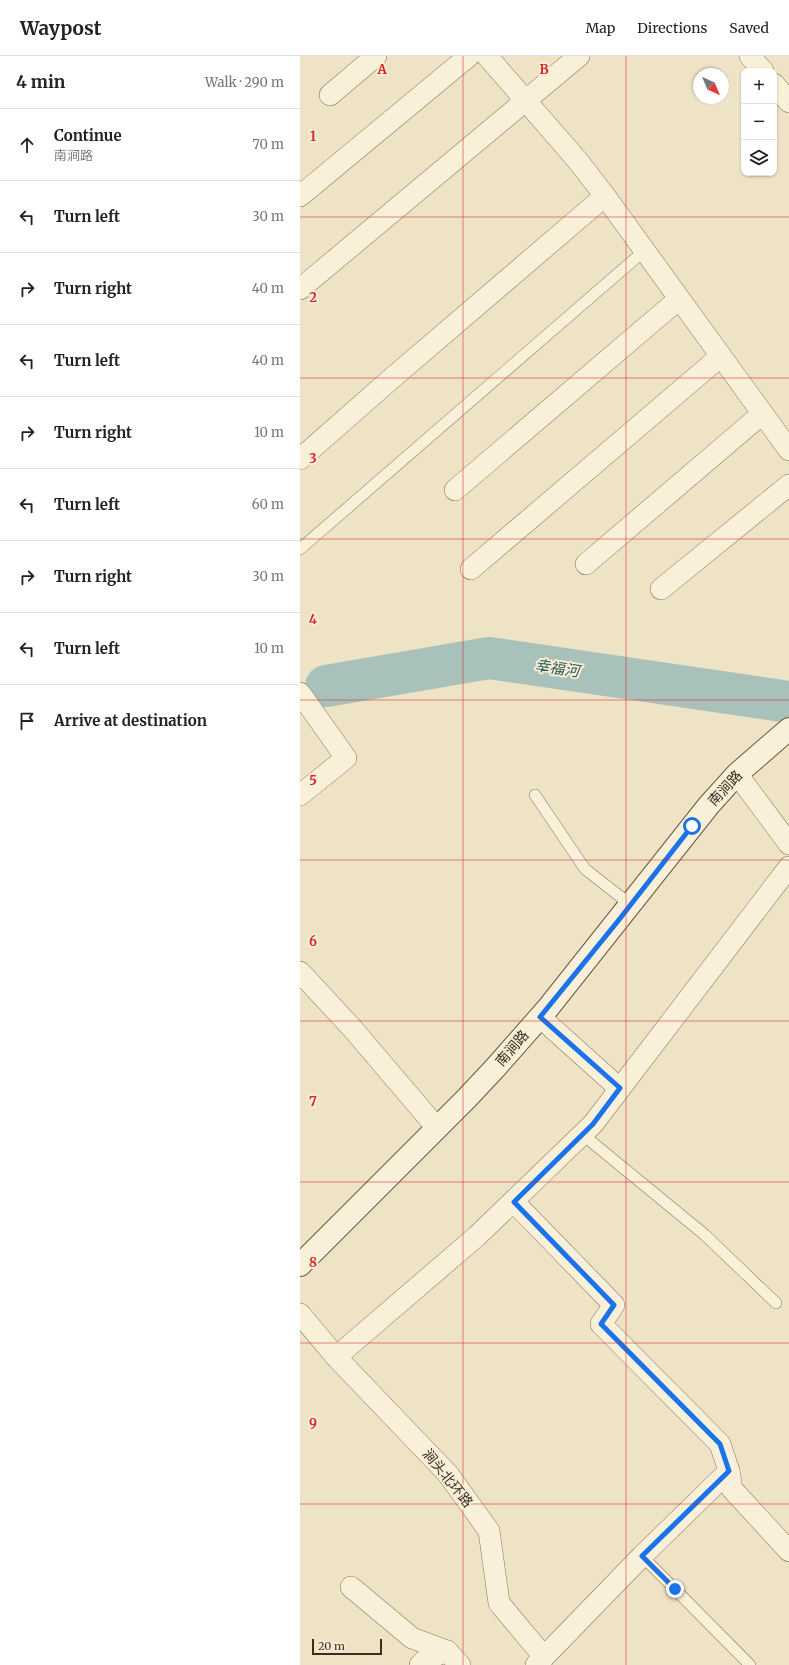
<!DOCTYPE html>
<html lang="en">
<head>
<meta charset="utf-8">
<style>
  :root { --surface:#fff; --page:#f6f6f6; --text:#222; --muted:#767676; --line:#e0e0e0 }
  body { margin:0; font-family:Merriweather,"Noto Sans SC",serif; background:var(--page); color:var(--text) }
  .controls { position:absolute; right:12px; top:12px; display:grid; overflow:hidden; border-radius:8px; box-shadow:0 1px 3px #0004 }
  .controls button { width:36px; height:36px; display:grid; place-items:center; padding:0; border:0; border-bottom:1px solid var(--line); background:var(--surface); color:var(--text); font:20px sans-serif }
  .compass { position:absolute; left:393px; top:12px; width:36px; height:36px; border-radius:50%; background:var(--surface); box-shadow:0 1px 3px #0004; rotate:136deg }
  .scale { position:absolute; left:12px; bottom:10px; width:70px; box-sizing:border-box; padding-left:4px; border:2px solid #3b2d1f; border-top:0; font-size:11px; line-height:14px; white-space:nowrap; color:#3b2d1f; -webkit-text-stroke:3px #f6edd6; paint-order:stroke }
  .stop { position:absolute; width:12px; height:12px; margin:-9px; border:3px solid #1a73e8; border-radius:50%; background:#fff }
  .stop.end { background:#1a73e8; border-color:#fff; box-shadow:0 1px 4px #0008 }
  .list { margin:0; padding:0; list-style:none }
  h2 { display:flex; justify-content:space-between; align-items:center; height:52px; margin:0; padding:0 16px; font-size:17px }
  h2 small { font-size:13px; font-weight:400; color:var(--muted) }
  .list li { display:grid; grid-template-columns:26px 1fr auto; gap:12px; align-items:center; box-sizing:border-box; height:72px; padding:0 16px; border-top:1px solid var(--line) }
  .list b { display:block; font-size:15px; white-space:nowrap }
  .list p { margin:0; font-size:13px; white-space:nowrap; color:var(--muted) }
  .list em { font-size:13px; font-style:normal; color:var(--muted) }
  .icon { flex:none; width:22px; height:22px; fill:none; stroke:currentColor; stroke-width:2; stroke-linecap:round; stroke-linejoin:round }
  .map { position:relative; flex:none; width:489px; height:1609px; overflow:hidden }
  header { display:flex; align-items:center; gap:24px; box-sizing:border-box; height:56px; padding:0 20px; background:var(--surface); border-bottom:1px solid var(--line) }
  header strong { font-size:19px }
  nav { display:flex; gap:22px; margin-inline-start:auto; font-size:14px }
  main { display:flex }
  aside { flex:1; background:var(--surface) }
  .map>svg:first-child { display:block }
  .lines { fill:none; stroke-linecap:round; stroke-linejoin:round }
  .river { stroke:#a8c2bb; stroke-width:42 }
  .lane-casing { stroke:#8b755b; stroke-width:12 }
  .street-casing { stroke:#8b755b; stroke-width:22 }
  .secondary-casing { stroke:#6c563f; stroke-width:24 }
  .lane { stroke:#f9f0da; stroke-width:11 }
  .street { stroke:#f9f0da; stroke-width:21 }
  .secondary { stroke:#f9f0da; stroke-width:22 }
  .route { stroke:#1a73e8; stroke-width:5 }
  .grid { fill:none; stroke:#d62828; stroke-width:1; stroke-opacity:0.55 }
  .labels { text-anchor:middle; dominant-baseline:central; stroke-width:4; stroke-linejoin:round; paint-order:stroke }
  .street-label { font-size:14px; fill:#3b2d1f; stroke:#f6edd6 }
  .water-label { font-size:15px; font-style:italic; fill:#2f5a58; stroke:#f6edd6 }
  .grid-label { font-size:13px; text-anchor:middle; font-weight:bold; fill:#d62828; stroke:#f6edd6; stroke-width:4; stroke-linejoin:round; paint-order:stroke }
</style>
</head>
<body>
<header>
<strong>Waypost</strong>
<nav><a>Map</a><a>Directions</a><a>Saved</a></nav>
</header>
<main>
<aside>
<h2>4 min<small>Walk · 290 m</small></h2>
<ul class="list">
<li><svg class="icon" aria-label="ahead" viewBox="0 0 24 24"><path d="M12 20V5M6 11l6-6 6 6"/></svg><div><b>Continue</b><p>南涧路</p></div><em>70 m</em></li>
<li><svg class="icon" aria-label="left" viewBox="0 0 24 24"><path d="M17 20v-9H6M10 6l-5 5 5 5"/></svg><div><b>Turn left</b></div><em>30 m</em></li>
<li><svg class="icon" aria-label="right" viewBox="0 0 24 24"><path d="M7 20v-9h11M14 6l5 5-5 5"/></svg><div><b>Turn right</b></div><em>40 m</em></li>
<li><svg class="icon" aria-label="left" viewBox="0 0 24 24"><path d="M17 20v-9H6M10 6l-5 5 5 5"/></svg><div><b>Turn left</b></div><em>40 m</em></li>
<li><svg class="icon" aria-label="right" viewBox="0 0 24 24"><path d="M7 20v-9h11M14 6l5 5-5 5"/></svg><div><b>Turn right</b></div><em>10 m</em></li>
<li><svg class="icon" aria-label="left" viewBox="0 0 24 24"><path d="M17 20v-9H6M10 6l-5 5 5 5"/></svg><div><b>Turn left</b></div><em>60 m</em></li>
<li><svg class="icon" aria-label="right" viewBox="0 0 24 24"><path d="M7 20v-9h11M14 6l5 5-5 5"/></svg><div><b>Turn right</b></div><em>30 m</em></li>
<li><svg class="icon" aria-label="left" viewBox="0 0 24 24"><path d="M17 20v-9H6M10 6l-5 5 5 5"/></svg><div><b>Turn left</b></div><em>10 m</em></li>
<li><svg class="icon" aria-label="arrive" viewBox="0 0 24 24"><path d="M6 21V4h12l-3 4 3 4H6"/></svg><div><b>Arrive at destination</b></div></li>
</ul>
</aside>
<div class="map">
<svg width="489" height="1609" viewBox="0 0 489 1609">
  <rect width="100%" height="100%" fill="#efe3c6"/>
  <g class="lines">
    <!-- river -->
    <path class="river" d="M26,630l163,-28 300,44"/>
    <!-- lane casing -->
    <g class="lane-casing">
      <g id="lane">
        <path d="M0,493l344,-298"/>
        <path d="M235,739l50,74 46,36"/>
        <path d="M282,1078l123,101 71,68"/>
        <path d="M342,1500l108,109"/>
      </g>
    </g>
    <!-- street casing -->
    <g class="street-casing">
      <g id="street">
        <path d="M187,0l91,105 27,35 184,254"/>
        <path d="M450,0l13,15"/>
        <path d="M474,28l15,18"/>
        <path d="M30,39l46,-39"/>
        <path d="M0,140l169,-140"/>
        <path d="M0,233l279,-233"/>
        <path d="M0,403l91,-80 214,-183"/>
        <path d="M155,434l224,-191"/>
        <path d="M286,508l176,-150"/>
        <path d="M171,513l250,-213"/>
        <path d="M361,533l128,-104"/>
        <path d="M0,637l46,65 -46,37"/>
        <path d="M437,718l52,70"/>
        <path d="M0,916l52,56 85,100"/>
        <path d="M240,961l80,72"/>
        <path d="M214,1146l100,103 -13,19 119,120 9,27 -87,85 -98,101"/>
        <path d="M0,1258l36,43 112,117 41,57 10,72 45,54 -8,8"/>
        <path d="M36,1301l141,-121 116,-112 196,-257"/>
        <path d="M429,1415l3,18 57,62"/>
        <path d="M51,1531l61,51 35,13 13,14"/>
        <path d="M120,1609l5,-5 22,-9"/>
      </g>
    </g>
    <!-- secondary casing -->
    <g class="secondary-casing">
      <path id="secondary" d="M0,1209l167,-167 29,-31 52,-59 161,-203 28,-31 52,-45"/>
    </g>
    <!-- lane -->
    <use href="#lane" class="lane"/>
    <!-- street -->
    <use href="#street" class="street"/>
    <!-- secondary -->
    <use href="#secondary" class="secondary"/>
  </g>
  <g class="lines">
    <!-- route -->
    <path class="route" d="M375,1533l-33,-33 87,-85 -9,-27 -119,-120 13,-19 -100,-103 79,-78 27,-36 -80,-71 78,-96 74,-95"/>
  </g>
  <!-- grid -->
  <path class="grid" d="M163,0v1609M326,0v1609M0,161h489M0,322h489M0,483h489M0,644h489M0,804h489M0,965h489M0,1126h489M0,1287h489M0,1448h489"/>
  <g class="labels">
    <!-- street labels -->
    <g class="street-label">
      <text transform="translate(425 732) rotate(-47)">南涧路</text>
      <text transform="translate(212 992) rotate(-49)">南涧路</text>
      <text transform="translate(148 1422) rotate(51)">涧头北环路</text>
    </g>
    <!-- water labels -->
    <g class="water-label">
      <text transform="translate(257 612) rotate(8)">幸福河</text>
    </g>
  </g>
  <g class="grid-label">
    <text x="82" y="18">A</text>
    <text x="244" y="18">B</text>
    <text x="13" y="85">1</text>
    <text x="13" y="246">2</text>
    <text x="13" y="407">3</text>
    <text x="13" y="568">4</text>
    <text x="13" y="729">5</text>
    <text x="13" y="890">6</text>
    <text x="13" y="1050">7</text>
    <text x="13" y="1211">8</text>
    <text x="13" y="1372">9</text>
  </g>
</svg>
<div class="controls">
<button>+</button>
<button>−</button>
<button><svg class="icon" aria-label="layers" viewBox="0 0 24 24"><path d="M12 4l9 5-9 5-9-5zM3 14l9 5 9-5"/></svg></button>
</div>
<svg class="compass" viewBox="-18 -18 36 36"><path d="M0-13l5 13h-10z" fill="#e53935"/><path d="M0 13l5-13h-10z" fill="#767676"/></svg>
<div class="scale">20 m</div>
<div class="stop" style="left:392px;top:770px"></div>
<div class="stop end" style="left:375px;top:1533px"></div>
</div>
</main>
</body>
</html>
